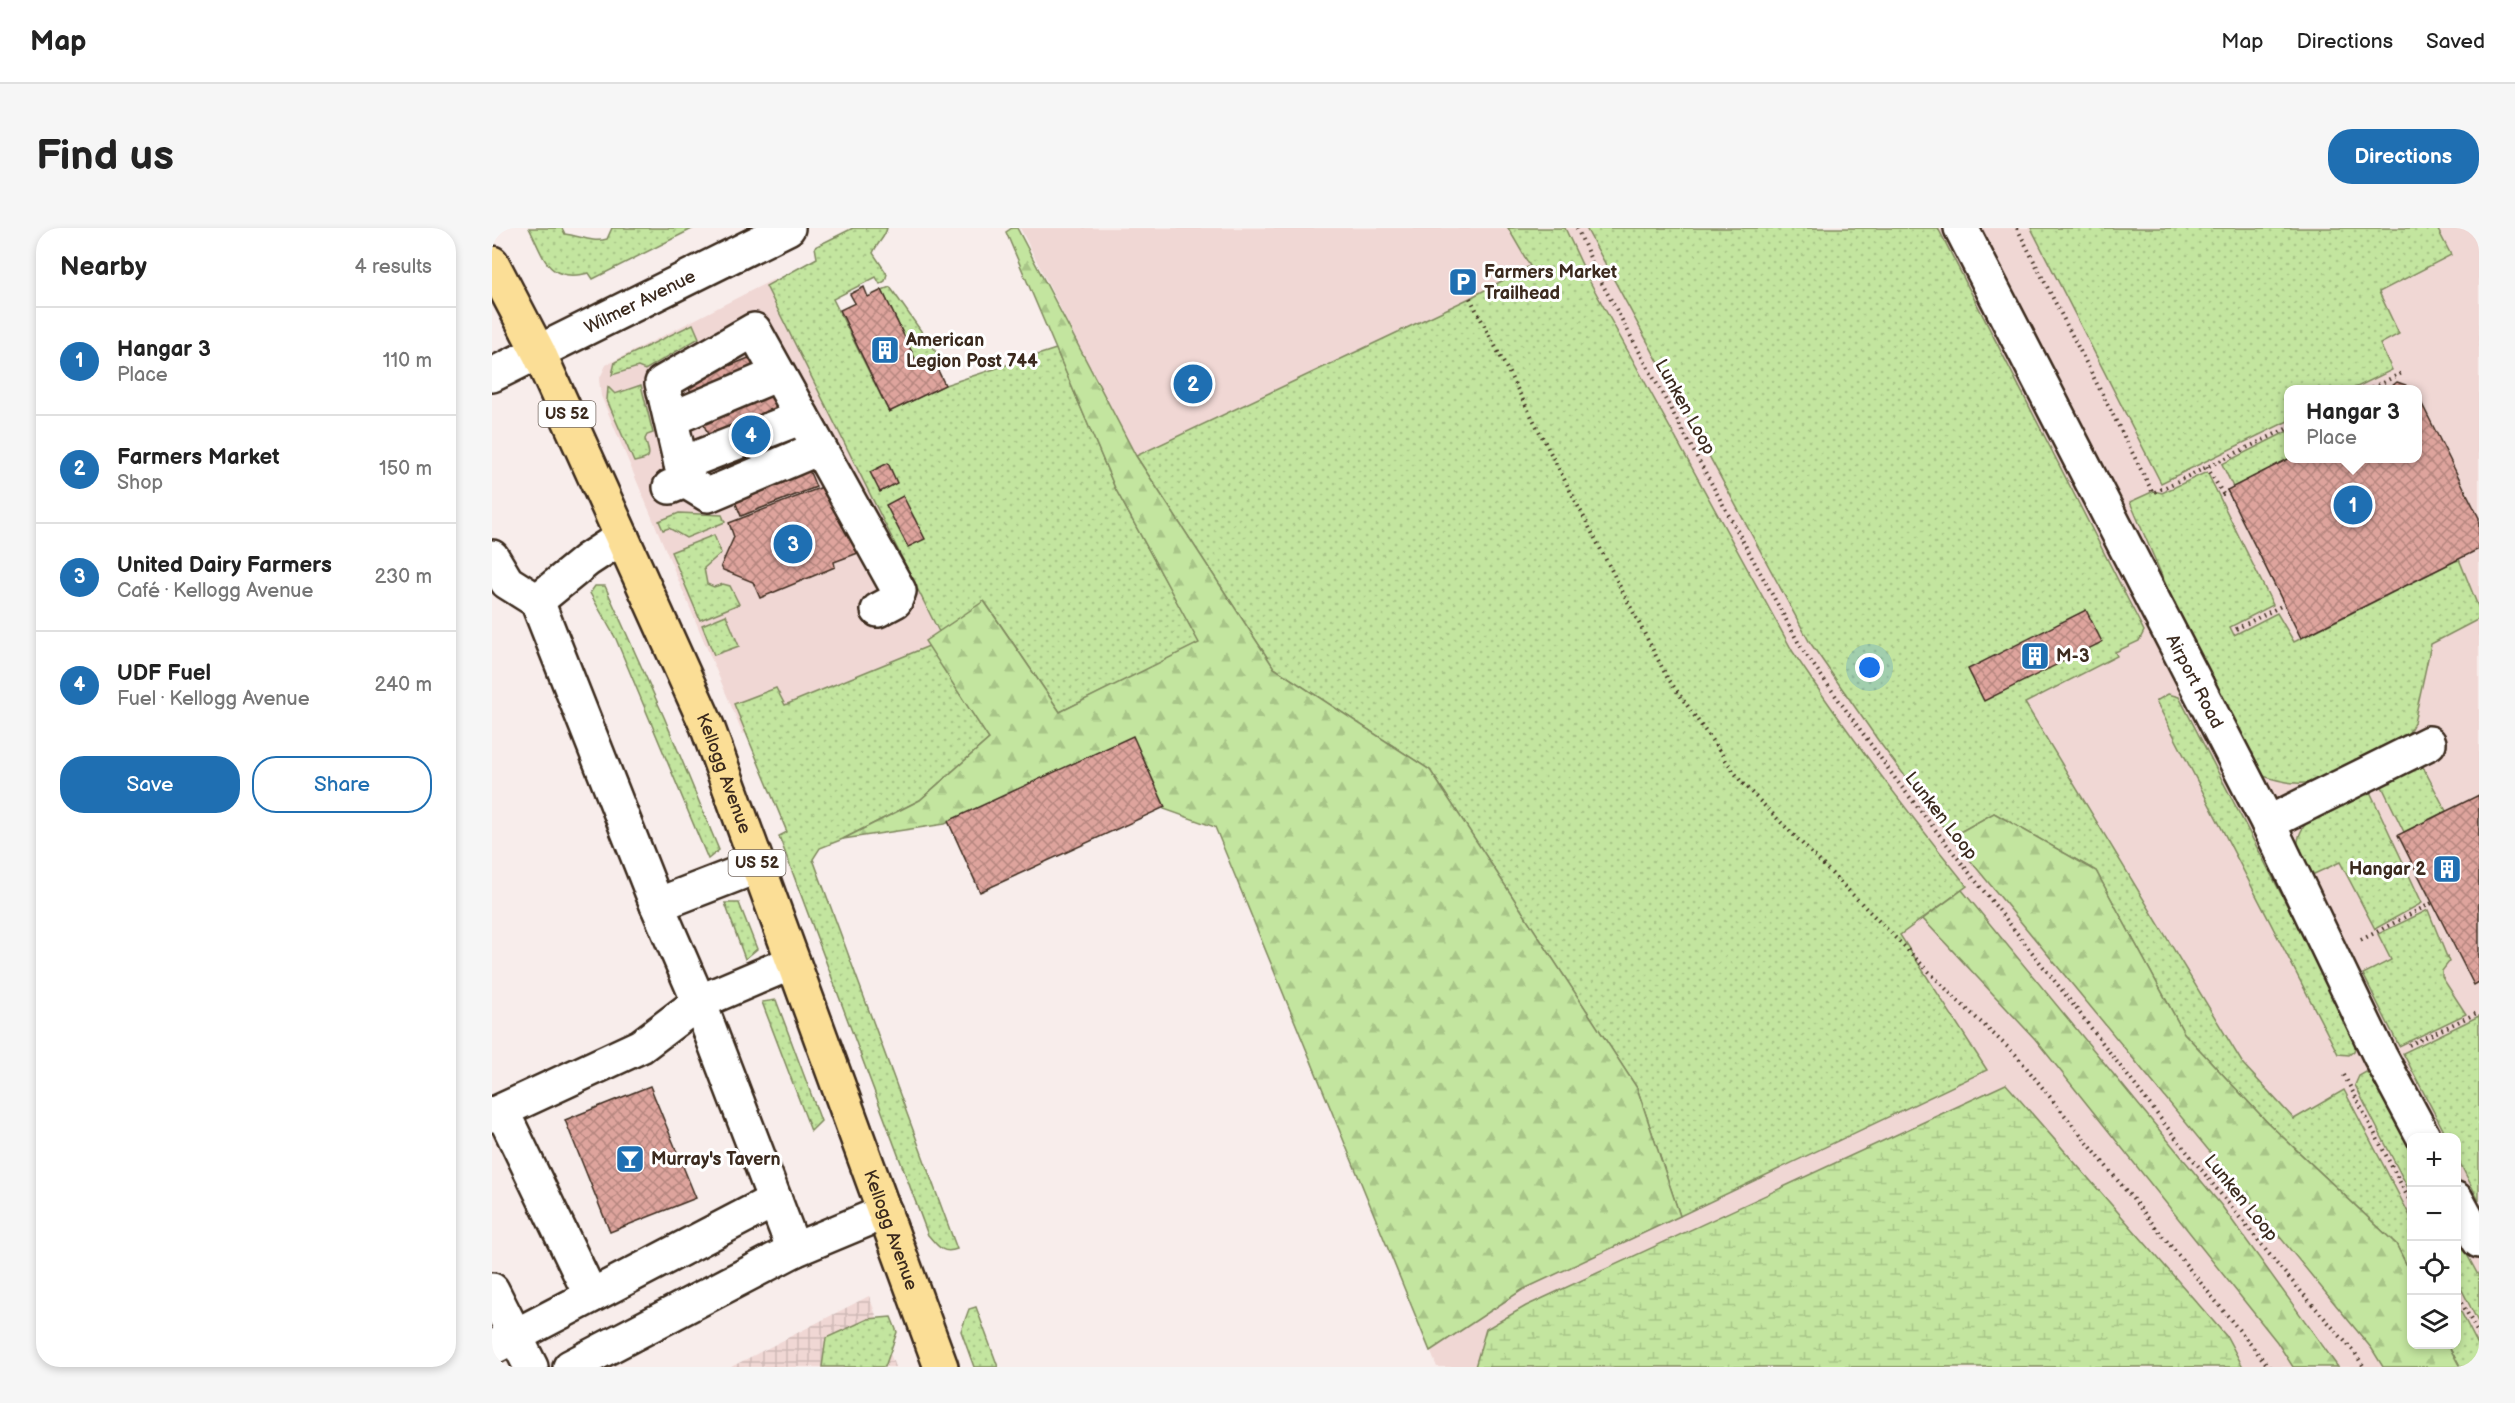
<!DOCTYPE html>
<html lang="en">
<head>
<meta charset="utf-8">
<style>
  :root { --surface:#fff; --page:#f6f6f6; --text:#222; --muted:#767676; --line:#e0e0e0; --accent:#1f6fb2 }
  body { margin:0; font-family:"Balsamiq Sans",sans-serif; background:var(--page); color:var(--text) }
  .controls { position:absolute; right:18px; bottom:18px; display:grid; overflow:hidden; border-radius:12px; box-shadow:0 3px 9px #0003 }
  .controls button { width:54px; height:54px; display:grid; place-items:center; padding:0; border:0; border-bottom:2px solid var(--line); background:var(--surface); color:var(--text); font:30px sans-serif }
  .you { position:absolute; left:1378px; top:440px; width:21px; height:21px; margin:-15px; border:4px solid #fff; border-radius:50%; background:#1a73e8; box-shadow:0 0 0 9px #1a73e833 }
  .badge { display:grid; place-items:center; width:39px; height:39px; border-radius:50%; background:var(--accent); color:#fff; font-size:20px; font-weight:700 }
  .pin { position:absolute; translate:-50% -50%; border:3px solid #fff; box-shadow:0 2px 6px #0006 }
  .popup { position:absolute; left:1792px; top:157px; width:138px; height:78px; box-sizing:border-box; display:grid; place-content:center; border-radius:12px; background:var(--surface); filter:drop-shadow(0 2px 4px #0005); font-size:20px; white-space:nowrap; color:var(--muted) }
  .popup b { font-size:22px; color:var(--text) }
  .popup::after { content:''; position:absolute; left:50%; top:100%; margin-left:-12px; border:12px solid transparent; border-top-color:var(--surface) }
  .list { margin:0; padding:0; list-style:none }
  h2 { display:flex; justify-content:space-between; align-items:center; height:78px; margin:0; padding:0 24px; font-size:26px }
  h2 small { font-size:20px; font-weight:400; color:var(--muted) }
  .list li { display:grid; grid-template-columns:39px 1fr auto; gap:18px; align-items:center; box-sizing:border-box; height:108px; padding:0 24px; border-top:2px solid var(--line) }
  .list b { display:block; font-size:22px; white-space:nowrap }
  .list p { margin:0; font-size:20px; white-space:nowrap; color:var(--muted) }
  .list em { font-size:20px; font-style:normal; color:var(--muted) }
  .actions { display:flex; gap:12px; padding:18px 24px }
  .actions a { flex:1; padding:14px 0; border:2px solid var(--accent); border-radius:24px; text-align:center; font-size:21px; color:var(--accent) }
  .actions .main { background:var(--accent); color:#fff }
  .icon { flex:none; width:33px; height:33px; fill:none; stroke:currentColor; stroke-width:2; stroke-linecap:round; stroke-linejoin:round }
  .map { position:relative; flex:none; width:1987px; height:1139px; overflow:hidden; border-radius:24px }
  header { display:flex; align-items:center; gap:36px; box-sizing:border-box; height:84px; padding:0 30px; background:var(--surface); border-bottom:2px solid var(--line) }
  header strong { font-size:28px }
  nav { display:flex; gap:33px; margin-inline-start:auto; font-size:21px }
  .intro { display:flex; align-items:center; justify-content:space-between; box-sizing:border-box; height:144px; padding:0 36px }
  h1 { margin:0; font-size:42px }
  .button { padding:15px 27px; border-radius:24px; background:var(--accent); color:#fff; font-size:21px; font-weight:700 }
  main { display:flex; gap:36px; padding:0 36px }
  aside { flex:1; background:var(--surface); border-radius:24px; box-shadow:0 3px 9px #0003 }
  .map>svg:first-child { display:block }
  .built { fill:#f0d7d4; fill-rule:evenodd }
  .industrial { fill:url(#industrial-grid) }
  .grass { fill:url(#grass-dots); stroke:#7f885e; stroke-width:1.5 }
  .forest { fill:url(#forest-firs); stroke:#7f885e; stroke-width:1.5 }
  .wetland { fill:url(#wetland-marsh); stroke:#7f885e; stroke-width:1.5 }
  .building { fill:url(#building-cross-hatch); stroke:#3b2a1e; stroke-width:1.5 }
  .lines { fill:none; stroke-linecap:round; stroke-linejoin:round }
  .minor-casing { stroke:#3b2a1e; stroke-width:38 }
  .major-casing { stroke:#3b2a1e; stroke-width:38 }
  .path { stroke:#3b2a1e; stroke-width:4; stroke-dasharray:1.5 4.5; stroke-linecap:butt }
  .minor { stroke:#fff; stroke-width:33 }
  .major { stroke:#fbde96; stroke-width:33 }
  .labels { text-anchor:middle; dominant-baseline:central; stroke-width:6; stroke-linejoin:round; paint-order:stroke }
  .shield { fill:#fff; stroke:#766a62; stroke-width:1.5 }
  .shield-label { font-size:16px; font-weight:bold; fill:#3b2a1e }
  .poi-label { font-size:18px; font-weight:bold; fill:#3b2a1e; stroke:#fff; text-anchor:start }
  .street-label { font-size:18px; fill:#3b2a1e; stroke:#fff }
</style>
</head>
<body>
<header>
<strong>Map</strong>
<nav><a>Map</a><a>Directions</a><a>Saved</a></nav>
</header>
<div class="intro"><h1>Find us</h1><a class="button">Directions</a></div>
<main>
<aside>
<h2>Nearby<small>4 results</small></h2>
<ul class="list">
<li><span class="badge">1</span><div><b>Hangar 3</b><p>Place</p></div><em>110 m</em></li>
<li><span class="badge">2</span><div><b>Farmers Market</b><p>Shop</p></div><em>150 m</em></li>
<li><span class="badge">3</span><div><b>United Dairy Farmers</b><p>Café · Kellogg Avenue</p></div><em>230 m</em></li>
<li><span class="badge">4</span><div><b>UDF Fuel</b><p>Fuel · Kellogg Avenue</p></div><em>240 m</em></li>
</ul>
<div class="actions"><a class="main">Save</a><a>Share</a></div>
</aside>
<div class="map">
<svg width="1987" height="1139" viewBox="0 0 1987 1139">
  <defs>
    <pattern id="industrial-grid" width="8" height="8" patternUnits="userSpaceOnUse" patternTransform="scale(1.5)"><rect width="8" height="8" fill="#f0d7d4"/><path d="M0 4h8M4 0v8" fill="none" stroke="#cfb9b6"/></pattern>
    <pattern id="grass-dots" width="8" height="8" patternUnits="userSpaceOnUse" patternTransform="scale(1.5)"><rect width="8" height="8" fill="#c3e59f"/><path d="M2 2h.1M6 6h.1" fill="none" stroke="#a8c588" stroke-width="1.8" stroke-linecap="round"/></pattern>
    <pattern id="forest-firs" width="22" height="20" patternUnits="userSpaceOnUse" patternTransform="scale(1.5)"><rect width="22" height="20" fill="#c3e59f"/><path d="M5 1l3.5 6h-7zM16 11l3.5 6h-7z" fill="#a8c588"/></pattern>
    <pattern id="wetland-marsh" width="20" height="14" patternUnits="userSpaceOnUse" patternTransform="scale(1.5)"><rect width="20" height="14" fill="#c3e59f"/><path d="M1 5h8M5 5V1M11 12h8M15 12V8" fill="none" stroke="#a8c588"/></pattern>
    <pattern id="building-cross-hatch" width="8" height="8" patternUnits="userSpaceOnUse" patternTransform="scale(1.5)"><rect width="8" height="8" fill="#dea49d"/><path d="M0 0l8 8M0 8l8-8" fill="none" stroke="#b5867f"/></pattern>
  </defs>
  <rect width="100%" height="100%" fill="#f8edeb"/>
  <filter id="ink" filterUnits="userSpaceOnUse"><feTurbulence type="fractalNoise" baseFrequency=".0167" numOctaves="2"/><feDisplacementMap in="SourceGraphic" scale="12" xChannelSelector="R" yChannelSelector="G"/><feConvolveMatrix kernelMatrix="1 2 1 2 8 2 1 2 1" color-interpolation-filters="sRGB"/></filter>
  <g filter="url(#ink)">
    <!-- built -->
    <g class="built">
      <path d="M528,0h1459v1139h-1042l-287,-699 73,-36zM1796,162h130v68h-130zM1920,910h44v206h-44z"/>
      <path d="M282,51l172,371 -203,84 -142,-338 -2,-16 7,-15z"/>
    </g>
    <!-- industrial -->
    <path class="industrial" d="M377,1068l26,71h-164z"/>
    <!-- grass -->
    <g class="grass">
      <path d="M37,0h33l3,6c15,2 28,9 42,5l5,-11h82l-101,51 -4,-6c-42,10 -44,-14 -60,-45z"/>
      <path d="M361,0h34c-2,10 -10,15 -14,25l14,21 -2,7 -5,3 -4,-7 -43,22 56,113 56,-27 111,-36 59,139 85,156 -140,68 -75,-110 -46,30 -173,-346 51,-28 -2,-11z"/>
      <path d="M1016,0h57l25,54 203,370c54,81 113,158 174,234l-67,49 87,135 -307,146 -43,-128 -207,-318 -156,-102 -138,-212 334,-158 60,-32z"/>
      <path d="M1094,0h352l206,403 -5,10 -24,11 2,4 -92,47 218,361 51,55 50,-29 67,128v56l-15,-30 -128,-121 -84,-90 -88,-162 -102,-58 -43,24 -71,-94 -71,-102z"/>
      <path d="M1539,0h406l14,27 -72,37 20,42 -19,10 12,26 -39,19 -65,1v31l-127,62z"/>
      <path d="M398,59l48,68 -18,14 -38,-79z"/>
      <path d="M201,96l6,14 -54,32 -7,-3 -26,8 3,-13z"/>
      <path d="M149,157l12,48 -6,2 -2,4c6,19 7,19 -11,23l-27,-62 1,-13 7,7z"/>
      <path d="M1796,203l2,28 -57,28 -11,-23z"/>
      <path d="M1715,244l66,133 -43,22 4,8 43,-22 17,29 165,-83 20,50v10l-48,25 -17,79 -6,11 -84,46c-26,6 -39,3 -64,-5l-74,-144 -56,-129 24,-11 8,2z"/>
      <path d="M187,285l43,2 3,7 -39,16 -17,-10 -6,2 -4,-9z"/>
      <path d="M222,307l7,18 -17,15 3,16 7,3 9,-3 7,2 9,18 -39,16 -29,-68z"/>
      <path d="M103,358h10l59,131 55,133 -11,9 -92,-220 -26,-46z"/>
      <path d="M234,387l13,31 -25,9 -12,-30z"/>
      <path d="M437,418l60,93 -69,61 -77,39 -23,9 -7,11 144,390c-15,6 -20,-4 -29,-14l-149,-399 8,-4 -53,-128 42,-16 9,17z"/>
      <path d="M1676,466l11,3 178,343 -3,11 -5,4 -11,-1 -182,-353z"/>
      <path d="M1930,537l24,46 -42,21 -26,-54z"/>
      <path d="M1873,553l57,122 -47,26 -35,-67 -28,13c-4,-7 -12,-17 -14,-25 -5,-33 45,-55 67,-69z"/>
      <path d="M233,675h14l18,46 -12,10z"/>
      <path d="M1936,682l21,52 -7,9v6l24,37 -67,32 -36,-72 28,-14 -13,-26z"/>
      <path d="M284,772l45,121 -10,10 -49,-129z"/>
      <path d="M1987,788v185l-22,-44 -1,-19 -9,-1 -44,-84z"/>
      <path d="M1874,844l9,5 36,70v47l-56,-109 4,-9z"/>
      <path d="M1964,1006l23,43v47l-22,-44z"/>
      <path d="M1965,1076l22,43v20h-19l-12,-22 8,-1z"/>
      <path d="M484,1079l22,60h-24l-13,-36 8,-22z"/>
      <path d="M399,1089l6,15 -12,35h-63l4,-29 42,-19z"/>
    </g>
    <!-- forest -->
    <g class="forest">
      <path d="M520,0h5l119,228 138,212 156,102 207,318 43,128 -158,74 -92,61 -215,-524 -51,-18 -32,-70 -187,85 -102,15 77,-39 69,-61 -64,-98 59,-40 76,111 139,-69 -84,-155 -109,-256z"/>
      <path d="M1502,585l102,58 88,162 84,90 128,121 15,30 1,70 36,1 12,22h-77l-11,-18 -421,-512z"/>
      <path d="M1470,662l259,315 117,162h-45l-16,-25 -242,-303 -112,-120z"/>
    </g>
    <!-- wetland -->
    <path class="wetland" d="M1514,856l221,253 16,30h-768l11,-38 40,-23z"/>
    <!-- building -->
    <g class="building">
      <path d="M372,59l4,10 14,-7 38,79 14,-7 11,23 -56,27 -49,-102 15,-7 -5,-9z"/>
      <path d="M269,125l55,134 -75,29 -54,-133z"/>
      <path d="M1905,154l9,3 2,5h-21z"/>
      <path d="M1926,168l61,122v31l-178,89 -74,-148 63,-32h128z"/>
      <path d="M396,235l9,20 -17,9 -10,-20z"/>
      <path d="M338,256l28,69 -24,9 1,5 -75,31 -7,-16 -30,-12 -2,-4 13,-29 -5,-14z"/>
      <path d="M411,268l22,43 -17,8 -22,-42z"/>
      <path d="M1594,382l16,32 -118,59 -16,-32z"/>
      <path d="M641,508l32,71 -185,85 -32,-71z"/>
      <path d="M1987,567v187l-5,3 -76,-150z"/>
      <path d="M158,858l46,112 -86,34 -45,-112z"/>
    </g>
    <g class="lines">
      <!-- minor casing -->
      <g class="minor-casing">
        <g id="minor">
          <path id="s1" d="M1469,0l307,595 112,233 44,82"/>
          <path id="s2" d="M0,147l296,-147"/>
          <path d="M179,191l107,-45"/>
          <path d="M189,236l121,-47"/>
          <path d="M193,253l23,14 111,-47"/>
          <path d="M178,259l15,-6 -23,-98 92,-53 145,261 -4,10 -17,9"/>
          <path d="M0,329l15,25 30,19 120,304"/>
          <path d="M45,373l50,-41 35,-23"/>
          <path d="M1776,595l161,-80"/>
          <path d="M301,734l-94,40 95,248 91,-38"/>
          <path d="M10,883l89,185"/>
          <path d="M0,887l149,-69 58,-44 -42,-97 101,-39"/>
          <path d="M1964,971l23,42"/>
          <path d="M0,1062l39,77"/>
          <path d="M0,1120l283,-148"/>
          <path d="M78,1139l224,-117"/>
        </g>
      </g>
      <!-- major casing -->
      <g class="major-casing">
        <g id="major">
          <path id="s3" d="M0,35l47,90 168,373 234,641"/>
        </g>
      </g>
      <!-- path -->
      <g class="path">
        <path d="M1085,0l22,50 203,371 95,132 171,217 99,129 110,137 78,89 9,14"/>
        <path d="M1525,0l136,265 135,-65"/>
        <path d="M978,70l197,379 75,106 215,217 59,55 253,312"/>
        <path d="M1875,162l35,-17"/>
        <path d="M1715,239l16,27 5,-3"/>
        <path d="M1744,401l49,-25"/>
        <path d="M1869,712l71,-37"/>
        <path d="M1917,817l70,-33"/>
        <path d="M1852,847l68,130"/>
        <path d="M1964,1064l23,43"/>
      </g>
      <!-- minor -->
      <use href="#minor" class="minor"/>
      <!-- major -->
      <use href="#major" class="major"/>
    </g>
  </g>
  <!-- icons -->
  <defs>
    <g id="parking-square" transform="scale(1.5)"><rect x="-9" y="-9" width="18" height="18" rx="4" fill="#1f6fb2" stroke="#fff"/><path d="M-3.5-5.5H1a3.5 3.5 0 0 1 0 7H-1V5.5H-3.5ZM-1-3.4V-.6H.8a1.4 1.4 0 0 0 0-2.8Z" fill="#fff"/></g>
    <g id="building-square" transform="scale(1.5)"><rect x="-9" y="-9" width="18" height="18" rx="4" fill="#1f6fb2" stroke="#fff"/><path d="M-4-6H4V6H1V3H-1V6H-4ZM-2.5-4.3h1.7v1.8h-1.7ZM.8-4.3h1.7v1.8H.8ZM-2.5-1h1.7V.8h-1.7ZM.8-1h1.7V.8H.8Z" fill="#fff"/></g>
    <g id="bar-square" transform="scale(1.5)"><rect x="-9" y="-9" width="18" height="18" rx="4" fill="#1f6fb2" stroke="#fff"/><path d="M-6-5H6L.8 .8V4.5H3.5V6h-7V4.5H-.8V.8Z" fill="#fff"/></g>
  </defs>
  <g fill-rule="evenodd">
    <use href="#parking-square" x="971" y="54"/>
    <use href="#building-square" x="393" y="122"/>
    <use href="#building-square" x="1543" y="428"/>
    <use href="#building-square" x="1955" y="641"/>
    <use href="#bar-square" x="138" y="931"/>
  </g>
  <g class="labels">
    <!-- shield labels -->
    <g class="shield">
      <rect x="46.5" y="173" width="57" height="26" rx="4.5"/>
      <rect x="236.5" y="622" width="57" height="26" rx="4.5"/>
    </g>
    <g class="shield-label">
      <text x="75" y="186">US 52</text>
      <text x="265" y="635">US 52</text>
    </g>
    <!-- poi labels -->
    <g class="poi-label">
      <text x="992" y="44">Farmers Market<tspan x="992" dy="21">Trailhead</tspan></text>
      <text x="414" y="112">American<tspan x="414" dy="21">Legion Post 744</tspan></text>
      <text x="1564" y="428">M-3</text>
      <text x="1934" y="641" text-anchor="end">Hangar 2</text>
      <text x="159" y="931">Murray's Tavern</text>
    </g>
    <!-- street labels -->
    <g class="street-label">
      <text stroke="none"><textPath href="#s2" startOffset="165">Wilmer Avenue</textPath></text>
      <text transform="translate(1193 179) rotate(61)">Lunken Loop</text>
      <text stroke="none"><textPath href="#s1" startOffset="510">Airport Road</textPath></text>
      <text stroke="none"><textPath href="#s3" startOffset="561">Kellogg Avenue</textPath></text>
      <text transform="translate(1449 588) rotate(52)">Lunken Loop</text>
      <text transform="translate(1749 970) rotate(51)">Lunken Loop</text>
      <text stroke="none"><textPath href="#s3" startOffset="1047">Kellogg Avenue</textPath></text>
    </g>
  </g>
</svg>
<div class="controls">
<button>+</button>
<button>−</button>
<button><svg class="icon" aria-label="locate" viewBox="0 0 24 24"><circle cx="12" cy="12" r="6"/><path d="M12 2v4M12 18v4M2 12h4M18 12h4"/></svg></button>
<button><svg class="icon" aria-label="layers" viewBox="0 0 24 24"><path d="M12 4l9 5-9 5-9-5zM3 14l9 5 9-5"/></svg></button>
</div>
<div class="you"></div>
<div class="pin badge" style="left:1861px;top:277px">1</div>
<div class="popup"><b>Hangar 3</b>Place</div>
<div class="pin badge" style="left:701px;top:156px">2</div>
<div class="pin badge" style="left:301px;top:316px">3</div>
<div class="pin badge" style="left:259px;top:207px">4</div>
</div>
</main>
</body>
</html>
